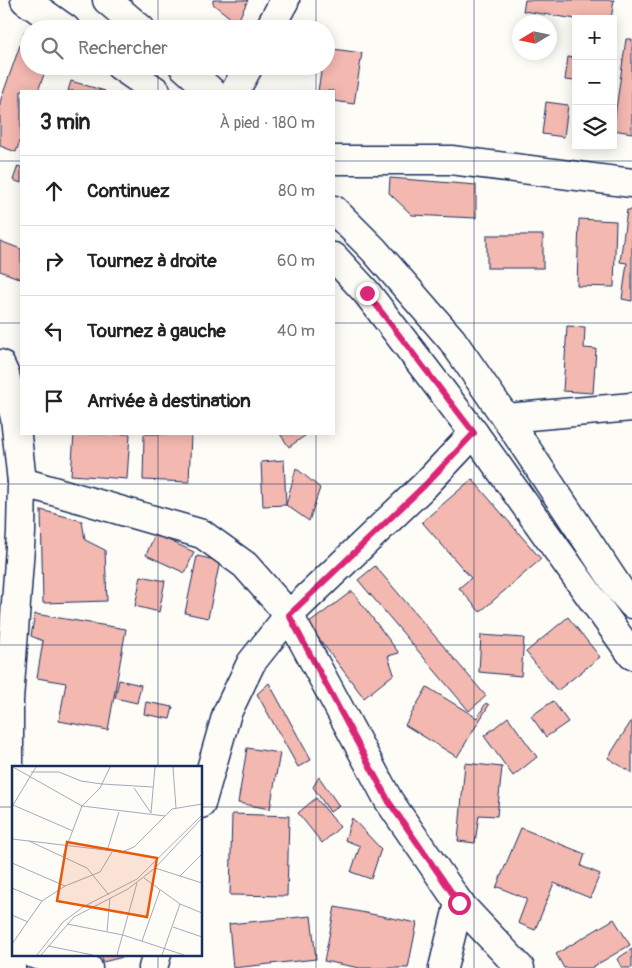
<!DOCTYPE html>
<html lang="fr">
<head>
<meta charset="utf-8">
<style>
  :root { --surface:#fff; --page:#f6f6f6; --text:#222; --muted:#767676; --line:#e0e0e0 }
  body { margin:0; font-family:Pangolin,sans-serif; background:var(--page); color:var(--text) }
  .controls { position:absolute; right:15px; top:15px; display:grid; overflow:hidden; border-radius:0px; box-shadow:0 2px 12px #0003 }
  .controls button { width:45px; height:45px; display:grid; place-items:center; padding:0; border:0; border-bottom:1px solid var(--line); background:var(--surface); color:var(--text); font:25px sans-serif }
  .compass { position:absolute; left:512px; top:15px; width:45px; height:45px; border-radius:50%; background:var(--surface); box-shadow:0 2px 12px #0003; rotate:260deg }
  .stop { position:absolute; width:15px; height:15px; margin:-11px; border:4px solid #db2777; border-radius:50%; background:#fff }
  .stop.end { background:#db2777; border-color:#fff; box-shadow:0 1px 5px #0008 }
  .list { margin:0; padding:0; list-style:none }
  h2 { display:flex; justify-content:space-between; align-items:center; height:65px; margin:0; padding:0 20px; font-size:21px }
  h2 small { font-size:16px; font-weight:400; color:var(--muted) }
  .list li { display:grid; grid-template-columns:32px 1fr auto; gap:15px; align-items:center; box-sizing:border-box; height:70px; padding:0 20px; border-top:1px solid var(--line) }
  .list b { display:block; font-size:19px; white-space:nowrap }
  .list em { font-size:16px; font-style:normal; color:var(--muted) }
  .icon { flex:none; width:28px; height:28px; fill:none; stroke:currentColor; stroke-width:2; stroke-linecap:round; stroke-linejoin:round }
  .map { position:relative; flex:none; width:632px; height:968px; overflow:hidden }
  .search { position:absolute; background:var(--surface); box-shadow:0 2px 12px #0003; left:20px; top:20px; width:315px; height:55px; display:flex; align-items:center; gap:12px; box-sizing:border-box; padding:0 18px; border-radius:28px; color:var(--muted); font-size:19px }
  .panel { position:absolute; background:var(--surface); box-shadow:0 2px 12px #0003; left:20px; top:90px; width:315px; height:345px; border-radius:0px }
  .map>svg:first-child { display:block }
  .building { fill:#f3b8b0; stroke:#1b2f5e }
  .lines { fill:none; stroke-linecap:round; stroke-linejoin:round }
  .minor-casing { stroke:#1b2f5e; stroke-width:31 }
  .minor { stroke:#fdfcf7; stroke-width:28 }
  .route { stroke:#db2777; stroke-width:6 }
  .grid { fill:none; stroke:#1b2f5e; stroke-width:1; stroke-opacity:0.55 }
  .inset-road { fill:none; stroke:#a3aaba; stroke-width:1 }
  .view { fill:#e8590c; fill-opacity:0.15; stroke:#e8590c; stroke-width:2.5 }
  .inset-edge { fill:none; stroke:#1b2f5e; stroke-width:2.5 }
</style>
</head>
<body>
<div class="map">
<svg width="632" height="968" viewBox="0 0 632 968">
  <rect width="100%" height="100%" fill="#fdfcf7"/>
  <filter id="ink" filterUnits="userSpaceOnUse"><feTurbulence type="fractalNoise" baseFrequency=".02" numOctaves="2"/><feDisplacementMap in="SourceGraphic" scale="10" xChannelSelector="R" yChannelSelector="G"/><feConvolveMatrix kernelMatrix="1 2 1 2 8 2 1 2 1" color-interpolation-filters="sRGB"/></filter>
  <g filter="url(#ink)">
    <!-- building -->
    <g class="building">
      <path d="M213,0h35l-11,23 -24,-19z"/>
      <path d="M525,0h89l-3,19h-35l-53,-8z"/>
      <path d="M25,31l4,1v34h18l-9,25h-17v47l-5,14 -16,-6v-44z"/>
      <path d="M626,39h6v94l-19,-3z"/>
      <path d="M326,48l36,5 -8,51 -20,-3v-10h-16l4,-25h4z"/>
      <path d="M568,57l8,1v23l-11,-1z"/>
      <path d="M71,81l34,10h-37z"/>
      <path d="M546,102l22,3 -4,32 -22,-3z"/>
      <path d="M18,166l3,1v16l-8,-3z"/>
      <path d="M390,178l86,7v33l-64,-3 -23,-22z"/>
      <path d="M627,210h5v91l-10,-2 5,-36 -7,-1z"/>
      <path d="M579,219l37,2 -2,66 -37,-1z"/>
      <rect x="487" y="235" width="56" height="33"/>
      <path d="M0,241l21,8v30l-21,-8z"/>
      <path d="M567,326l18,1 -1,21 12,1 -3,44 -30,-2z"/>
      <path d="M74,434h56l-3,45 -56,-4z"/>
      <path d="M144,434h47l-2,48 -46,-2z"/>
      <path d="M280,434h25l1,1 -17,12z"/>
      <path d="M284,460l2,45 -23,1 -2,-44z"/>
      <path d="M296,468l24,20 -11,33 -23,-16z"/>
      <path d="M472,479l69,80 -61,53 -21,-24 12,-10 -49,-56z"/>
      <path d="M41,510l41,11 3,19 20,10 2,51 -64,2z"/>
      <path d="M155,534l39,18 -9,21 -39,-18z"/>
      <path d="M197,556l23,5 -12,57 -23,-5z"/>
      <path d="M375,566l111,130 -17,15 -111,-131z"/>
      <path d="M141,576l24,5 -6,31 -24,-6z"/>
      <path d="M352,591l47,62 -11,3 6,18 -30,24 -56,-74z"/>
      <path d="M35,614l91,15 -18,101 -49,-9 7,-38 -29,-5 6,-37 -12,-5z"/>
      <path d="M568,617l32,40 -43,34 -31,-39z"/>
      <path d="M481,635l43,3 -3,38 -42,-4z"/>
      <path d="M119,680l22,5 -4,18 -22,-5z"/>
      <path d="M269,683l42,77 -13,7 -41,-73z"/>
      <path d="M427,687l50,31 9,-15 3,2 -32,52 -52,-32z"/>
      <path d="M553,701l15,21 -22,15 -15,-21z"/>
      <path d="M146,702l27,5 -3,12 -26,-5z"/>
      <path d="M508,717l29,40 -24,19 -29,-40z"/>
      <path d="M632,720v53l-24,-15z"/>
      <path d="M247,748l33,5 -10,56 -32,-6z"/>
      <path d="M465,763l37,4 -5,49 -18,-1 -4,28 -17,-2z"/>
      <path d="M319,777l20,29 -9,6 -17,-25z"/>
      <path d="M316,798l24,29 -18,16 -24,-30z"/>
      <path d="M232,814l57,2 -2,80 -57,-1z"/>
      <path d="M352,818l29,31 -10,30 -20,-7 9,-26 -15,-6z"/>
      <path d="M521,828l64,26 -4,12 19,8 -10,24 -36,-15 -19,47 -17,-7 9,-24 -29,-12 -2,1z"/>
      <path d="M335,907l82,16 -9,45h-48l-36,-7z"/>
      <path d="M311,916l5,43 -83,9 -4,-44z"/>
      <path d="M614,919l16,26 -39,23h-27l-8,-14z"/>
      <path d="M632,949v19h-10l-5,-9z"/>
      <path d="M101,954h26v2l-24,6z"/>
    </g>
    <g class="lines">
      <!-- minor casing -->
      <g class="minor-casing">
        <g id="minor">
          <path d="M25,0l41,29"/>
          <path d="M107,0l34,29"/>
          <path d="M269,29l16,-29"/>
          <path d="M120,66l36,25"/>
          <path d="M183,66l28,25"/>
          <path d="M235,91l14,-25"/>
          <path d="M334,160h117l181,23"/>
          <path d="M334,210l40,40 78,90 54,78 114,172 12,14"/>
          <path d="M334,257l33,36 107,140 158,222"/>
          <path d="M0,364l5,11 10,43 7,64 -1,51 -12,167v248l2,20"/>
          <path d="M506,418l126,-11"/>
          <path d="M22,482l180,52 43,31 44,50 100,186 70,102 61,65"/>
          <path d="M201,804l26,-91 24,-50 38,-48 136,-130 49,-52"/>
          <path d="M33,954l55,14"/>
          <path d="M153,968l4,-14"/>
          <path d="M443,968l16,-65"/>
        </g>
      </g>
      <!-- minor -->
      <use href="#minor" class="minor"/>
    </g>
  </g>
  <g class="lines" filter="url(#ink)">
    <!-- route -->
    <path class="route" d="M367,293l107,140 -49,52 -136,130 100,187 70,101"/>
  </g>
  <!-- grid -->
  <path class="grid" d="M158,0v29M316,0v29M474,0v968M158,66v25M316,66v25M0,161h21M334,161h298M0,323h21M334,323h298M158,434v333M316,434v534M0,484h632M0,645h632M0,807h14M201,807h431M158,954v14"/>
  <!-- overview -->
  <g transform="translate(12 766)">
    <rect width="190" height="190" fill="#fdfcf7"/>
    <path class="inset-road" d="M1,1l69,39 83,10M161,1l3,41M19,6h28l22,9 21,3 51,3M122,22l17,25M1,39l60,26M1,39l23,-38M139,47l4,-46M0,73l110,13 12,-5 38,-38 30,-5M17,75l58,27 22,27M95,85l12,-39M51,90l19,-50 18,-18 10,-21M0,97l53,23M143,102l47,15M168,110l22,-22M132,112l36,26 22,9M0,122l30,13M0,149l16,7M55,158l56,11 61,20M161,161l29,10M95,165l3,-33M130,175l18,-51M0,178l30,-43 23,-15 35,-14 12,-20M36,180l45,9M25,189l26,-33 20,-15 54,-28 65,-64M29,189l33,-38 54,-28 27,-21 47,-50M105,189l20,-72M150,189l18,-51"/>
    <path class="view" d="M55,76l90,16 -10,59 -90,-16z"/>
    <rect width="190" height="190" class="inset-edge"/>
  </g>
</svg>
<div class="controls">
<button>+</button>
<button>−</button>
<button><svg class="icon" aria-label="layers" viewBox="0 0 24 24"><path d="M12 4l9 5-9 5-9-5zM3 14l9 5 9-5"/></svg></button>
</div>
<svg class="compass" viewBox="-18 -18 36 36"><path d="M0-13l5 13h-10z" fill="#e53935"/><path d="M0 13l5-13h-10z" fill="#767676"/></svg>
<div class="stop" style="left:459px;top:903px"></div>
<div class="stop end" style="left:367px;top:293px"></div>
<div class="search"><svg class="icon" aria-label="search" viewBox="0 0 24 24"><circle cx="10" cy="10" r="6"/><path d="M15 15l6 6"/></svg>Rechercher</div>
<section class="panel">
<h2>3 min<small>À pied · 180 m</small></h2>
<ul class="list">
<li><svg class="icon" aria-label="ahead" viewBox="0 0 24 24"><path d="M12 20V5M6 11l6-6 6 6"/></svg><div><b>Continuez</b></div><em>80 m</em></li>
<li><svg class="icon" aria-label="right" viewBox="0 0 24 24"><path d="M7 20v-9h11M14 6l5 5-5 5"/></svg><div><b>Tournez à droite</b></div><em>60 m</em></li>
<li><svg class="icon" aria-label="left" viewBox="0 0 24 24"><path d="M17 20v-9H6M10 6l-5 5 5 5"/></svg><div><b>Tournez à gauche</b></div><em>40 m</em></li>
<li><svg class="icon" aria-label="arrive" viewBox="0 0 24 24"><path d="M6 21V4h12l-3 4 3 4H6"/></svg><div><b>Arrivée à destination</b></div></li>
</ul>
</section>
</div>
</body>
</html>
